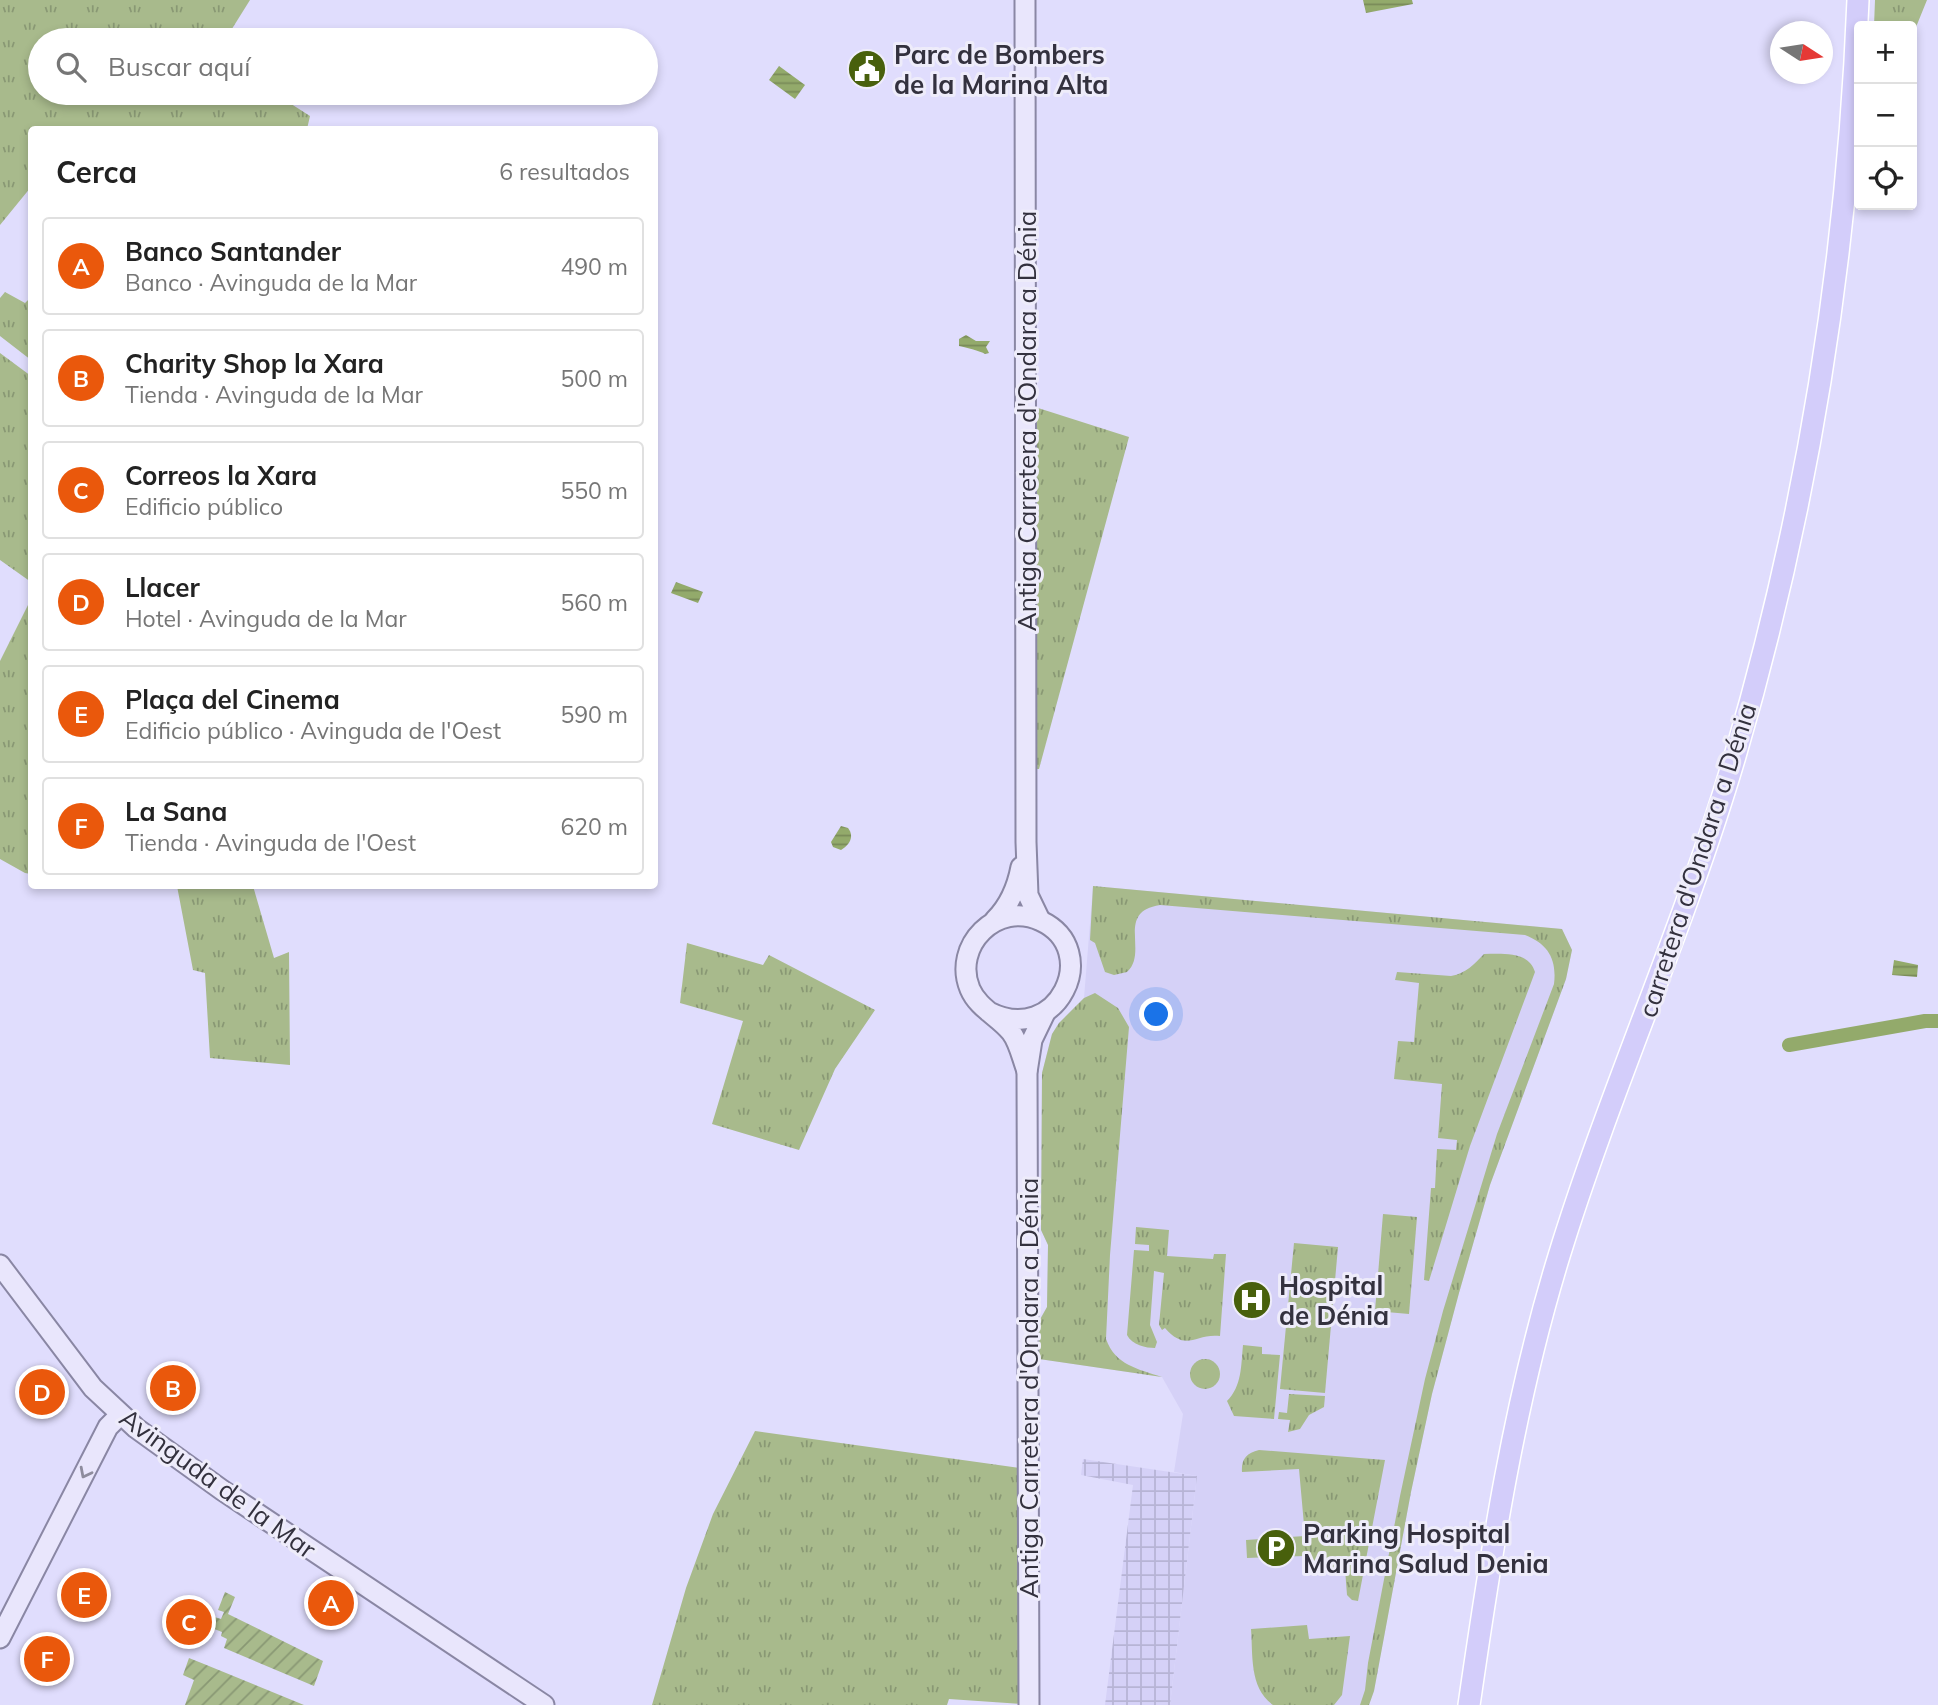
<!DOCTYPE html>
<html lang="es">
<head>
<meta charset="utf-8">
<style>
  :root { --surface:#fff; --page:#f2f2f2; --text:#222; --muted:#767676; --line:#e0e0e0; --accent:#ea580c }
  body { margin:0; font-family:Mulish,sans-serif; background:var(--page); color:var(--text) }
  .controls { position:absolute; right:21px; top:21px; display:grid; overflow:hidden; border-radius:7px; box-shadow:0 4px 10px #0003 }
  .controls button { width:63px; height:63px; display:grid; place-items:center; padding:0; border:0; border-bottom:2px solid var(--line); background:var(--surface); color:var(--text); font:35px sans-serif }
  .compass { position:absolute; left:1770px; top:21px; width:63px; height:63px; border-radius:50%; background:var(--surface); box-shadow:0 4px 10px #0003; rotate:102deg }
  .you { position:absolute; left:1157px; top:1015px; width:24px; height:24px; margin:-18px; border:5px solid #fff; border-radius:50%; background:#1a73e8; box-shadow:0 0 0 10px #1a73e833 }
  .badge { display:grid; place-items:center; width:46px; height:46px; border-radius:50%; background:var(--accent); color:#fff; font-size:23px; font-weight:700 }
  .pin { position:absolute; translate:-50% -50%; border:4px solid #fff; box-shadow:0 2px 7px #0006 }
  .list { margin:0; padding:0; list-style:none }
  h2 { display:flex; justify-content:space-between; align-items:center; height:91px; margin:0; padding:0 28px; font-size:30px }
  h2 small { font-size:23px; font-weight:400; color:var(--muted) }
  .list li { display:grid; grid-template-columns:46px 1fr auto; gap:21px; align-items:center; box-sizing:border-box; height:98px; margin:0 14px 14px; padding:0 14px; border:2px solid var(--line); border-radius:7px }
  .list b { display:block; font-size:26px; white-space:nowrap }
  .list p { margin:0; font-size:23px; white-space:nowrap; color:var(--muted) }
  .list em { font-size:23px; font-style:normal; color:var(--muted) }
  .icon { flex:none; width:38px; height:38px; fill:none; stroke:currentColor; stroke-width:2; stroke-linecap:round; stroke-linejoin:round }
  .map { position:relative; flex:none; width:1938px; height:1705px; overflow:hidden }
  .search { position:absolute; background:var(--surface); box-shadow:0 4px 10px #0003; left:28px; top:28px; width:630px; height:77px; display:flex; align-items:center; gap:18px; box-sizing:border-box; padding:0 24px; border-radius:38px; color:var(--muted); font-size:26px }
  .panel { position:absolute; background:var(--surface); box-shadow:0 4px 10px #0003; left:28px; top:126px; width:630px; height:763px; border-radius:7px }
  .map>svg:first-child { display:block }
  .built { fill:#d5d1f7 }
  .industrial { fill:url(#industrial-grid) }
  .grass { fill:url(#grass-tufts) }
  .garden { fill:url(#garden-furrows) }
  .water { fill:url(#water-rules) }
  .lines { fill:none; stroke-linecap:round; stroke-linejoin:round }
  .canal { stroke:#93aa6b; stroke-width:14 }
  .secondary-casing { stroke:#8a87a4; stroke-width:23 }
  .primary-casing { stroke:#fff; stroke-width:24 }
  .secondary { stroke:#e9e6fc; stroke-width:19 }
  .primary { stroke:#d3cdfa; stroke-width:21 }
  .oneway { stroke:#8e8c9d }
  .labels { text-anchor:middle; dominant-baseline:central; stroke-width:6; stroke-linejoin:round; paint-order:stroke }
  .poi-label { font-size:26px; font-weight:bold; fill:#33313e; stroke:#eeecfa; text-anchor:start }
  .street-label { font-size:26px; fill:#33313e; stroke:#eeecfa }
</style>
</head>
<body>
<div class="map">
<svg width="1938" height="1705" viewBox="0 0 1938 1705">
  <defs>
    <pattern id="industrial-grid" width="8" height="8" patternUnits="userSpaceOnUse" patternTransform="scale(1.75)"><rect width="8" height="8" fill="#d5d1f7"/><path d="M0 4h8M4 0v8" fill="none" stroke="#b7b4d5"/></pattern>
    <pattern id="grass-tufts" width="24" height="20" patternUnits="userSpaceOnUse" patternTransform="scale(1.75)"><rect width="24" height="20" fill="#a8ba8c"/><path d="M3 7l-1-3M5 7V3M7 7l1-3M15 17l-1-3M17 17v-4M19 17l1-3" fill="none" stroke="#899874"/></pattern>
    <pattern id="garden-furrows" width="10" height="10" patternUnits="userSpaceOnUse" patternTransform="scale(1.75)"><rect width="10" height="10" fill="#a8ba8c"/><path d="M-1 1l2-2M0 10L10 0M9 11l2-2" fill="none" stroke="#899874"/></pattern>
    <pattern id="water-rules" width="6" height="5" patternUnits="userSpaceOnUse" patternTransform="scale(1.75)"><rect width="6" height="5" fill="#93aa6b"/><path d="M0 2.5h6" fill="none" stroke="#798b59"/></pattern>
  </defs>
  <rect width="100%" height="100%" fill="#e0ddfd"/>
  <!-- built -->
  <path class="built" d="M1093,886l469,43 10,21 -6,29 -76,206 -31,108 -27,101 -21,98 -37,199 -5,14h-199l27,-229 -23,-4 9,-58 -21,-37 -123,-18 -1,-36 9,-16 1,-62 -7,-15 1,-157 10,-39 7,-11 25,-25z"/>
  <!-- industrial -->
  <path class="industrial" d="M1083,1459l114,17 -27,229h-65l28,-220 -52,-10z"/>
  <!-- grass -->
  <g class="grass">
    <path d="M0,0h250l-25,40h-185v53h234l36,23 -3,13 -275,1 -1,57 -31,38z"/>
    <path d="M1875,0h52l-15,37v-11h-38z"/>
    <path d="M5,292l20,11 6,-6v63l-31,-24v-38z"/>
    <path d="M0,353l31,23v206l-31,-22z"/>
    <path d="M1035,407l94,30 -90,332h-4z"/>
    <path d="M31,599v275l-6,-1 -25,-14v-198z"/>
    <path d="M177,886h76l21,72 15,-6 1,113 -80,-7 -5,-85 -12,-3z"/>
    <path d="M1093,886l469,43 10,21 -6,29 -76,206 -31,108 -27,101 -21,98 -37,199 -5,14h-9l5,-15 3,-27 32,-167 25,-117 18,-68 54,-177 57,-150c3,-25 -6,-40 -29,-49l-365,-30c-45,7 -11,47 -33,67l-13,3 -9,-3 -10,-29 -5,-3z"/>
    <path d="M687,943l76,22 6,-10 106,55 -40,59 -36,81 -87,-26 31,-103 -63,-18z"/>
    <path d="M1484,954c18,0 45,-3 51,18l-65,174 -41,135 -5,-1 7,-92h4l2,-39 19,1 1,-10 -19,-2 4,-54 -48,-5 4,-38 16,1 5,-59 -24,-3 2,-8 54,4c16,-3 22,-11 33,-22z"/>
    <path d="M1095,993l23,15 11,19 -19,228 -4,84c9,26 32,30 56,38l-123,-18 -1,-36 9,-16 1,-62 -7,-15 1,-157 10,-39 7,-11 25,-25z"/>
    <path d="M1383,1214l34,3 -8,97 -34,-3z"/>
    <path d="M1136,1227l33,3 -2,26 46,3 1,-5h12l-6,82c-25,-3 -33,17 -55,-8l-3,2 -3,-5 5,-52 -10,-2 -4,54 7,17 -2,6c-9,0 -23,-3 -28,-13l7,-85 15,1v-6l-14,-1z"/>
    <path d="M1294,1243l44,4 -13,146 -45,-4z"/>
    <path d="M1243,1345l19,2v7l18,1 -6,64 -40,-3 -7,-15c15,-15 14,-35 16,-56z"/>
    <circle cx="1205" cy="1374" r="15"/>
    <path d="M1289,1394l36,2 -1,11 -15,8 -9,14 -12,3 2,-12 -12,-1 1,-7 8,1z"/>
    <path d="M755,1431l264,37 4,236 -74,-5 -2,6h-295l34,-117 27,-74z"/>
    <path d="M1259,1450l126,10 -27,141 -6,-1 -5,-5 -2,-26 -40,2 -1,-15 -57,2 -1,-18 59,-4 -6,-67 -57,3c-1,-12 4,-19 17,-22z"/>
    <path d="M1307,1625l2,14 41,-3 -8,59 -8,10h-61c-24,-17 -20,-51 -22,-76z"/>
  </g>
  <!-- garden -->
  <g class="garden">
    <path d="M225,1592l10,5 -7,17 95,47 -9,25 -90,-38 3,-9 -6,-3 1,-4 -18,-7 4,-10 13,4 3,-7 -6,-2z"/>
    <path d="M189,1658l15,6 100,41h-119l9,-25 -11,-5z"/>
  </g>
  <!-- water -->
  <g class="water">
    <path d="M1363,0h49l1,4 -47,9z"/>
    <path d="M779,66l26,19 -10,14 -26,-19z"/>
    <path d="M966,335l10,6h14l-4,6 3,6 -4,1c-4,-3 -21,-7 -26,-8v-7z"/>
    <path d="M676,582l27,10 -5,11 -27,-10z"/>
    <path d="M841,826l7,2c7,9 1,17 -7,22l-8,-3 -2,-5z"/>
    <path d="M1894,960l24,5 -1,12 -25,-2z"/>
  </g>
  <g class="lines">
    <!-- canal -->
    <path class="canal" d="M1789,1045l136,-24h13"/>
    <!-- secondary casing -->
    <g class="secondary-casing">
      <g id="secondary">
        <path d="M1025,0l1,842 2,53 12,25"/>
        <path d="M995,920c15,-15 22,-32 26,-53"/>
        <path d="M989,1012c69,35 114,-62 52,-91 -44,-21 -89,25 -71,68 8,19 28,27 41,43 8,10 11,26 16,39"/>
        <path d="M0,1265l93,123 43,40 86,62 322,215"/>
        <path d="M0,1638l108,-211 12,-12"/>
        <path d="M1029,1705l-2,-633 5,-32 13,-27"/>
      </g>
    </g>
    <!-- primary casing -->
    <g class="primary-casing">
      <path id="primary" d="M1469,1705c22,-152 45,-303 90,-449 52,-169 126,-330 176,-500 72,-245 113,-501 123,-756"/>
    </g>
    <!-- secondary -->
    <use href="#secondary" class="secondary"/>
    <!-- primary -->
    <use href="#primary" class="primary"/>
  </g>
  <!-- one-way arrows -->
  <defs><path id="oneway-chevron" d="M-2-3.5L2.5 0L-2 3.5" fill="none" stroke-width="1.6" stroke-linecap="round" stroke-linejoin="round" transform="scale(1.75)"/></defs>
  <use class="oneway" href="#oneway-chevron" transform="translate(85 1473) rotate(117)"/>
  <!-- icons -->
  <defs>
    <g id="civic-disc" transform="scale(2.0125)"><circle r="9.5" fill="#48600c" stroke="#eeecfa"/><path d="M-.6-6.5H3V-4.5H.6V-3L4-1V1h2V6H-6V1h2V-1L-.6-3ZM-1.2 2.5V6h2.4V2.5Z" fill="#fff"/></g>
    <g id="hospital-disc" transform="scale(2.0125)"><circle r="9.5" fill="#48600c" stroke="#eeecfa"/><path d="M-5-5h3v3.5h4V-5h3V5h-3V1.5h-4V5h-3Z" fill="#fff"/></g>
    <g id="parking-disc" transform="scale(2.0125)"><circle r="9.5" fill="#48600c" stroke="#eeecfa"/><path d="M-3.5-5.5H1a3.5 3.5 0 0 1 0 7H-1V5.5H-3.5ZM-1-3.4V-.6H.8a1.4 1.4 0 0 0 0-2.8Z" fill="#fff"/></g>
  </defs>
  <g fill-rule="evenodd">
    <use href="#civic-disc" x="867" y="69"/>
    <use href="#hospital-disc" x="1252" y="1300"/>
    <use href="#parking-disc" x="1276" y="1548"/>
  </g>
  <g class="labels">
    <!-- poi labels -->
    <g class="poi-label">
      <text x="894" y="54">Parc de Bombers<tspan x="894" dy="30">de la Marina Alta</tspan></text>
      <text x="1279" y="1285">Hospital<tspan x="1279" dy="30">de Dénia</tspan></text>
      <text x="1303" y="1533">Parking Hospital<tspan x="1303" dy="30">Marina Salud Denia</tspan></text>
    </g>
    <!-- street labels -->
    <g class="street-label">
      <text transform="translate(1026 421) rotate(-90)">Antiga Carretera d'Ondara a Dénia</text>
      <text transform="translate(1697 860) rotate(-72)">carretera d'Ondara a Dénia</text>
      <text transform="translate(1028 1388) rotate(-90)">Antiga Carretera d'Ondara a Dénia</text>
      <text transform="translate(218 1483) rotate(36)">Avinguda de la Mar</text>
    </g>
  </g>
</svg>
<div class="controls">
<button>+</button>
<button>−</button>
<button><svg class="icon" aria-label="locate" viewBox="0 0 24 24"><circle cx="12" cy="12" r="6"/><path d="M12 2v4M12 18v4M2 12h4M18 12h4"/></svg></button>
</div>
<svg class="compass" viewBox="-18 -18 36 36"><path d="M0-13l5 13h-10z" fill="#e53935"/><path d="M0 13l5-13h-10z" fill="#767676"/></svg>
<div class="you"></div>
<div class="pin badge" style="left:331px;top:1603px">A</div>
<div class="pin badge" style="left:173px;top:1388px">B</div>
<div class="pin badge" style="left:189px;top:1622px">C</div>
<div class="pin badge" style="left:42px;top:1392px">D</div>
<div class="pin badge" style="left:84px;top:1595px">E</div>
<div class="pin badge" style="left:47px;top:1659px">F</div>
<div class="search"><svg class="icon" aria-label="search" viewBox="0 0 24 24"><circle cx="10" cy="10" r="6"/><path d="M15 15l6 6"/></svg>Buscar aquí</div>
<section class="panel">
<h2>Cerca<small>6 resultados</small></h2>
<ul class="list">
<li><span class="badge">A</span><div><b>Banco Santander</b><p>Banco · Avinguda de la Mar</p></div><em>490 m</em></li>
<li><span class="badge">B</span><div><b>Charity Shop la Xara</b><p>Tienda · Avinguda de la Mar</p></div><em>500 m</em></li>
<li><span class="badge">C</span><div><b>Correos la Xara</b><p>Edificio público</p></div><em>550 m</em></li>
<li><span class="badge">D</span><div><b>Llacer</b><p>Hotel · Avinguda de la Mar</p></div><em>560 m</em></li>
<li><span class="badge">E</span><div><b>Plaça del Cinema</b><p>Edificio público · Avinguda de l'Oest</p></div><em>590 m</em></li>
<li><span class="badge">F</span><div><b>La Sana</b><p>Tienda · Avinguda de l'Oest</p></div><em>620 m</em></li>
</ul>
</section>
</div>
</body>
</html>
